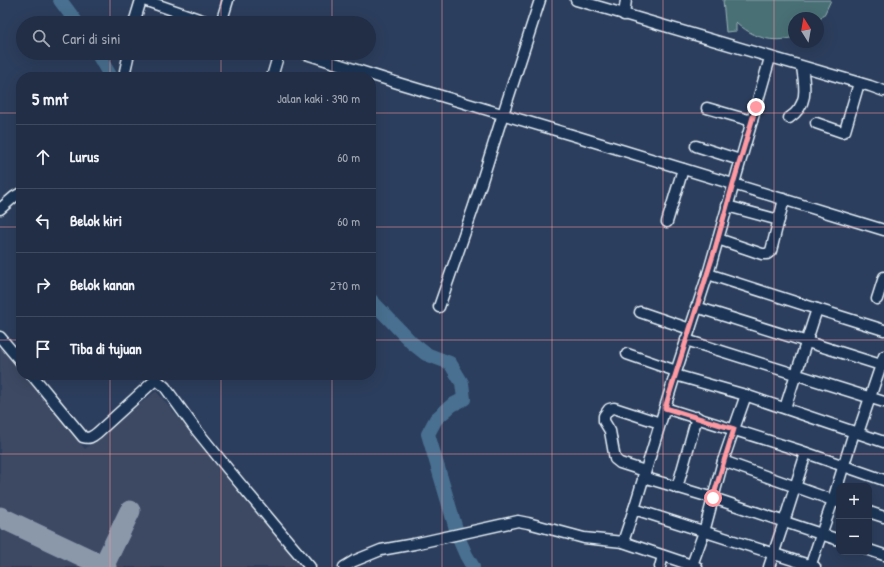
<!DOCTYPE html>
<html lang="id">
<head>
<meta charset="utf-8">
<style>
  :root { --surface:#212e46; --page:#2d3a51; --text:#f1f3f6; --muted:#a2a8b3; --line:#3e4a5f }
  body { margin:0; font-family:"Patrick Hand",sans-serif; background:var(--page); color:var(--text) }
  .controls { position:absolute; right:12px; bottom:12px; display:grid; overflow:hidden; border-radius:8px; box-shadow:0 4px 16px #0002 }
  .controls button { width:36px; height:36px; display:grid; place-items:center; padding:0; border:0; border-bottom:1px solid var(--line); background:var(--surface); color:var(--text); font:20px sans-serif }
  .compass { position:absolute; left:788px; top:12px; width:36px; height:36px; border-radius:50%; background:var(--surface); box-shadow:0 4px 16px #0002; rotate:349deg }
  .stop { position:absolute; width:12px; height:12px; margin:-9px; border:3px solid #ff9aa2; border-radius:50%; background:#fff }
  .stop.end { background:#ff9aa2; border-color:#fff; box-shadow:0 1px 4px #0008 }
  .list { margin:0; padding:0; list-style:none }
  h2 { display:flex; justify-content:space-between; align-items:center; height:52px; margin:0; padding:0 16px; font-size:17px }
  h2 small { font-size:13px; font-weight:400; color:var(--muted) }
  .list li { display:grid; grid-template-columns:26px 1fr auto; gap:12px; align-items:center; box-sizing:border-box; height:64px; padding:0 16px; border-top:1px solid var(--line) }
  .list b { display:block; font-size:15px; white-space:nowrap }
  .list em { font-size:13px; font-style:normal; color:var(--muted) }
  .icon { flex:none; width:22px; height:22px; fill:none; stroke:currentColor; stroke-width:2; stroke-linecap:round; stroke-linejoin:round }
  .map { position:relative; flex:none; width:884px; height:567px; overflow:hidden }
  .search { position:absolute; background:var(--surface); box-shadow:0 4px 16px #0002; left:16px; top:16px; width:360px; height:44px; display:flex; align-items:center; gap:10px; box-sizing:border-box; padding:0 14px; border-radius:22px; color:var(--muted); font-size:15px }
  .panel { position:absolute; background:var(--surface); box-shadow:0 4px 16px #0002; left:16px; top:72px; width:360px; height:308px; border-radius:16px }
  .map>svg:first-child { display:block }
  .built { fill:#3d4864 }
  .green { fill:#497074; stroke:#98b0b6 }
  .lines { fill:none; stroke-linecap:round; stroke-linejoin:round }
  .river { stroke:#486f90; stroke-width:14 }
  .taxiway { stroke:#8a98aa; stroke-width:21 }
  .minor-casing { stroke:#e8f1f8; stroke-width:13 }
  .minor { stroke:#1d3557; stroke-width:10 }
  .route { stroke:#ff9aa2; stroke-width:5 }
  .grid { fill:none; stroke:#ff9aa2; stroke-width:1; stroke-opacity:0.55 }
</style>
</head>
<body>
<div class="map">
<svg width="884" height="567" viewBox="0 0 884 567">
  <rect width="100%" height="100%" fill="#2c3e5d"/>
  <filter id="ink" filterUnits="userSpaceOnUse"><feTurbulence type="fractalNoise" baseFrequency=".025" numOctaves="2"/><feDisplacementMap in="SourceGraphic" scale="8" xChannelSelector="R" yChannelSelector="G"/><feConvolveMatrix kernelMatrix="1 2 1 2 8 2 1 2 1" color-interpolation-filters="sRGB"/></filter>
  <g filter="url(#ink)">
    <!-- built -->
    <path class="built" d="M0,347l21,25v3h2l62,74 71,-58 147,176h-303z"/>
    <!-- green -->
    <path class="green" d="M723,0h108l-6,13 -7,9v-4h-24v19c-22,7 -42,0 -58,-15v9l-10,1z"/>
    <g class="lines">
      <!-- river -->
      <g class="river">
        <path d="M60,0l17,23"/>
        <path d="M97,53l14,24"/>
        <path d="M371,300l41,43 14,11 24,9 12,20 2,16 -12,6 -16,14 -8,15 31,105 7,16 7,12"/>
      </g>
      <!-- taxiway -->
      <g class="taxiway">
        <path d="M0,517l106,50"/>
        <path d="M103,567l27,-56"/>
      </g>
      <!-- minor casing -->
      <g class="minor-casing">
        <g id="minor">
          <path d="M144,0l66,23"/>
          <path d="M576,0l294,86 14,5"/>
          <path d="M624,15l2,-15"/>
          <path d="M134,23l7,-23"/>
          <path d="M221,23l7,-23"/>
          <path d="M303,53l98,31 171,51 312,95"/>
          <path d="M125,71l4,-18"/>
          <path d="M272,77l7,-24"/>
          <path d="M707,108l45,13"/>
          <path d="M789,118c20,-13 16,-31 13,-51"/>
          <path d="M816,123l26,9 3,-1 14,-48"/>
          <path d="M696,146l44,14"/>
          <path d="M727,206l52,14"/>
          <path d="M0,209l14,-12 7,-4"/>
          <path d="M667,222l16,-53"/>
          <path d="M718,239l44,15h5l4,-3 13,-52"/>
          <path d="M708,274l109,35 67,21"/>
          <path d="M877,299l7,-22"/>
          <path d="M439,307l35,-101 29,-92 37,-114"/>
          <path d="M696,307l188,59"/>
          <path d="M640,312l50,17"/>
          <path d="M0,337l21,25"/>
          <path d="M686,340l198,62"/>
          <path d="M627,354l49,17"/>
          <path d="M32,375l51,62c6,2 9,0 14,-4l56,-51 5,-1"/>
          <path d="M154,375l4,6 7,6 29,40 33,41 65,78 18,21"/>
          <path d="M675,375l67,19 142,48"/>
          <path d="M665,408l133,42 86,30"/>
          <path d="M785,408l32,-99"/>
          <path d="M858,433l26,-77"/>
          <path d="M723,461l115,41"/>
          <path d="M645,471l-25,-8 -5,-4 -5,-28 -6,-10v-5l5,-7 5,-1 46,15"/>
          <path d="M643,477l70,21 126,42"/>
          <path d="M677,488l20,-71"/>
          <path d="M634,509l181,58"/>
          <path d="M869,512l15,5"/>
          <path d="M623,542l11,-33 41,-134 33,-101 62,-216"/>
          <path d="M869,550l15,5"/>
          <path d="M692,565l12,-33 19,-71 11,-32 12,-34"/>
          <path d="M344,567l10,-6 27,-11 33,-6 104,-23 10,2 56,15 39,4 74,25"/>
          <path d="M660,567l3,-11"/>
          <path d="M769,567l15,-45 22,-69"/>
          <path d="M810,567l23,-67 21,-68"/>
        </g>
      </g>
      <!-- minor -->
      <use href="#minor" class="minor"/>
    </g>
  </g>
  <g class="lines" filter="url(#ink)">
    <!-- route -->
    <path class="route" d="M713,498l11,-37 10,-32 -69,-21 50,-159 18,-65 23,-77"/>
  </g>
  <!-- grid -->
  <path class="grid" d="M110,0v23M221,0v23M332,0v23M442,0v567M552,0v567M663,0v567M774,0v567M110,53v24M221,53v24M332,53v24M0,113h21M371,113h513M0,227h21M371,227h513M0,340h21M371,340h513M110,375v192M221,375v192M332,375v192M0,454h884"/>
</svg>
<div class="controls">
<button>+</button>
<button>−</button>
</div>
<svg class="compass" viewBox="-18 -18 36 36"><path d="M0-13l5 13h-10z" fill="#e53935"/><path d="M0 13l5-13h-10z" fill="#a2a8b3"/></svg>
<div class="stop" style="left:713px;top:498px"></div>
<div class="stop end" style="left:756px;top:107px"></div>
<div class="search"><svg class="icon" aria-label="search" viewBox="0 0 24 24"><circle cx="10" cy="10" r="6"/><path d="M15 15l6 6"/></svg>Cari di sini</div>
<section class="panel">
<h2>5 mnt<small>Jalan kaki · 390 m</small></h2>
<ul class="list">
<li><svg class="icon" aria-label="ahead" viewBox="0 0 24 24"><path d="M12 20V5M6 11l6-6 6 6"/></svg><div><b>Lurus</b></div><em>60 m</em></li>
<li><svg class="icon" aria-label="left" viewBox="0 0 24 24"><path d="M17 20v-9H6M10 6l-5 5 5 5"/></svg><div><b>Belok kiri</b></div><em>60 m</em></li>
<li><svg class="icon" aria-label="right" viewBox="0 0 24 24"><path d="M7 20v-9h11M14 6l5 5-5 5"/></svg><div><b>Belok kanan</b></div><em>270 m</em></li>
<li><svg class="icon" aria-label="arrive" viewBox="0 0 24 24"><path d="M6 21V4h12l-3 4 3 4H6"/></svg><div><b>Tiba di tujuan</b></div></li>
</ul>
</section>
</div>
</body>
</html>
